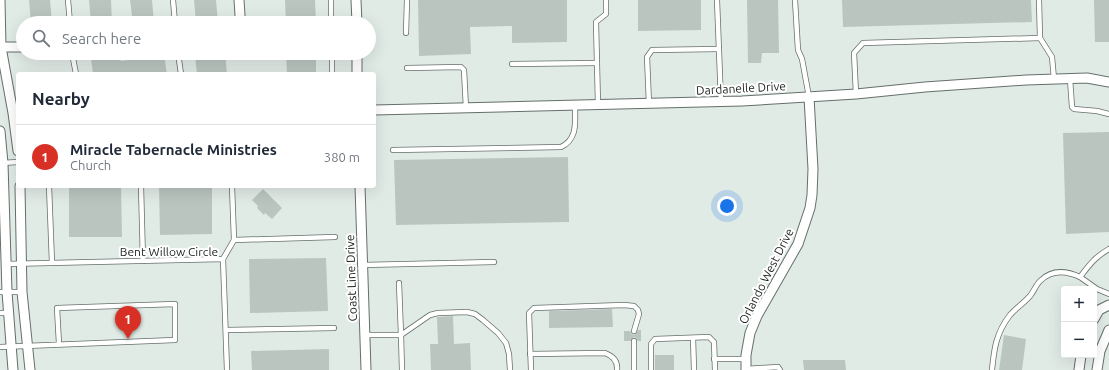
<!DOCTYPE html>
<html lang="en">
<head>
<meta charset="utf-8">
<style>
  :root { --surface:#fff; --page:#f2f2f3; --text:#1f2937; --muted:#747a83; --line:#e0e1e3; --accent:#d93025 }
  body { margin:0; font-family:Ubuntu,sans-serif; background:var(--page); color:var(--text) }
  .controls { position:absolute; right:12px; bottom:12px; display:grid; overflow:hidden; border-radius:4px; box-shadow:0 4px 16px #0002 }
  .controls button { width:36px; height:36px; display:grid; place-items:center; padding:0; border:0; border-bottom:1px solid var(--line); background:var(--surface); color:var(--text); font:20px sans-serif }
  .you { position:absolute; left:727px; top:206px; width:14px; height:14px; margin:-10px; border:3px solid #fff; border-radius:50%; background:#1a73e8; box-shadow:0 0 0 6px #1a73e833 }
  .badge { display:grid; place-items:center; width:26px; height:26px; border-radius:50%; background:var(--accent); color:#fff; font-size:13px; font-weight:700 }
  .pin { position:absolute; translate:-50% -33px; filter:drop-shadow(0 1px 2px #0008) }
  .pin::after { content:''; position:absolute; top:21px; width:14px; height:12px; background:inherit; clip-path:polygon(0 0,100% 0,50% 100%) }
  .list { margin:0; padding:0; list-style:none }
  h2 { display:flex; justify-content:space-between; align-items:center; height:52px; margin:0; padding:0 16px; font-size:17px }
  h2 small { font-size:13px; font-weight:400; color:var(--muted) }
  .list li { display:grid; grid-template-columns:26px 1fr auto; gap:12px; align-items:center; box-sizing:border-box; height:64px; padding:0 16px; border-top:1px solid var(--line) }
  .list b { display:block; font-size:15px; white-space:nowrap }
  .list p { margin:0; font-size:13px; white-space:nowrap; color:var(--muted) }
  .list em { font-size:13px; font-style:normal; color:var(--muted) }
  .icon { flex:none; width:22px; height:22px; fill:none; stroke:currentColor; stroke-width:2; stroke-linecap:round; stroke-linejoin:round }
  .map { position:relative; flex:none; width:1109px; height:370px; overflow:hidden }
  .search { position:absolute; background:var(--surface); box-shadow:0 4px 16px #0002; left:16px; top:16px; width:360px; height:44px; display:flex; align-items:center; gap:10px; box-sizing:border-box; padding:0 14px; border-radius:22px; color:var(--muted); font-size:15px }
  .panel { position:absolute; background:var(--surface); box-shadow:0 4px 16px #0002; left:16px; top:72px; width:360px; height:116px; border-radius:4px }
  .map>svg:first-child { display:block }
  .building { fill:#bac5c0 }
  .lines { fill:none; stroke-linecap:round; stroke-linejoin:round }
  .lane-casing { stroke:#656f6a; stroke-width:6 }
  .street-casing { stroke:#656f6a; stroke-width:11 }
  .lane { stroke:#fff; stroke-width:4.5 }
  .street { stroke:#fff; stroke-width:9 }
  .labels { text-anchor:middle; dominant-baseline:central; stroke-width:4; stroke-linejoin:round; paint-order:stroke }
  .street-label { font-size:12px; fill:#1b1f1d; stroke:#fff }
</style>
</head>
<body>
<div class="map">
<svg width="1109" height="370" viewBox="0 0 1109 370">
  <rect width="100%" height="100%" fill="#e1ebe6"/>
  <!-- building -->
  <g class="building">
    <path d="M29,0h21l2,23h-21z"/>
    <path d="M89,0h22l1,23h-21z"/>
    <path d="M130,0h22l2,23h-21z"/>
    <path d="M194,0h22l2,23h-22z"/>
    <path d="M285,0h30l1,23h-30z"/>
    <path d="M418,0h149v42l-55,1v-17l-42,1 1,27 -52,2z"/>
    <path d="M638,0h63v30l-63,1z"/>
    <path d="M747,0h31l1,53h-17l-1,10h-13z"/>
    <path d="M842,0h189l1,22 -189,5z"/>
    <path d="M1094,0h15v42h-14z"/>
    <path d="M211,53h14l2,21h-30l-2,-19z"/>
    <path d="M286,53h30v21h-29z"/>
    <path d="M120,54l1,7 43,-6 3,19h-74l-2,-16z"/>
    <path d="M1109,132v100l-43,2 -3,-101z"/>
    <path d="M568,157l1,65 -173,3 -2,-65z"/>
    <path d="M69,186h52l1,51h-53z"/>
    <path d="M159,186h53v48l-52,1z"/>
    <path d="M263,189l19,19 -10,11 -7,-6 -1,2 -7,-7 1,-2 -6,-6z"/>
    <path d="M326,258l2,53 -78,2 -1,-54z"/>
    <path d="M612,309l1,18 -64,1v-17z"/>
    <path d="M453,316l1,28 16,-1 1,27h-40l-1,-26h8l-1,-27z"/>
    <path d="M638,330h3v11h-3l-2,-3 -2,-1 -4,4h-6v-10h6l2,3 2,1z"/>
    <path d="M1004,335l22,4 -4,31h-23z"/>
    <path d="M329,349v21h-77l-1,-19z"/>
    <rect x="655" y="355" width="19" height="15"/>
    <path d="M803,360h42l1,10h-42z"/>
  </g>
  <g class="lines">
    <!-- lane casing -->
    <g class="lane-casing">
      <g id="lane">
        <path d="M68,0l2,23"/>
        <path d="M173,0l2,23"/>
        <path d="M331,0v23"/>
        <path d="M717,0l4,102"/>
        <path d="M795,0l3,50 4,9 7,38"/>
        <path d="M1039,0l1,38 12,19 2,22"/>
        <path d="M406,33l1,-33"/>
        <path d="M72,53l4,21"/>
        <path d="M178,53l3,21"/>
        <path d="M332,53v21"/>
        <path d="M512,64l85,-1"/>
        <path d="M407,68l54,-1 3,3 2,38"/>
        <path d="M1070,79l2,28 2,2 23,2 12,3"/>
        <path d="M856,94l-2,-41 9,-10 177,-5"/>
        <path d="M649,104l-2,-47 5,-7 67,-1"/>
        <path d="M598,105l-2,-83 10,-8v-14"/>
        <path d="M393,150l168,-3c17,-8 14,-25 14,-41"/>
        <path d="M2,163l16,-1"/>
        <path d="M49,186l3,77"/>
        <path d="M141,186l2,75"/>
        <path d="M232,186l2,54"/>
        <path d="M1109,249c-14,8 -19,15 -29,28l17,12 12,5"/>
        <path d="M223,259l11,-19 101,-3"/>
        <path d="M6,264l217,-5 4,111"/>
        <path d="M363,265l131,-3"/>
        <path d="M399,283l2,52"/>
        <path d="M0,292h22"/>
        <path d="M0,313h9"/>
        <path d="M226,330l108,-2"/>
        <path d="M365,335h36l1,35"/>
        <path d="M401,335l29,-20 8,-2 29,-1 8,2 8,6 15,13 8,10 3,11 1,16"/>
        <path d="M693,338l1,32"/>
        <path d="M634,341v29"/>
        <path d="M0,347l175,-7v-36l-118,4 2,36"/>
        <path d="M530,354l75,-1c8,3 13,8 12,17"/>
        <path d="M714,359h32"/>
        <path d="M746,369l32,-2 2,3"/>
        <path d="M531,370l-2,-57 5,-5 90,-3 10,1 4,4 1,4 -5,17"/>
        <path d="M651,370v-26l4,-5 54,-2 5,5 1,28"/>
        <path d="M992,370c2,-21 4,-37 18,-55 6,-7 14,-12 20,-19 4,-5 6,-11 10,-15 12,-12 27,-10 40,-4"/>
      </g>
    </g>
    <!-- street casing -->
    <g class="street-casing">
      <g id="street">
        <path d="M0,0l1,47 12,66 5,38"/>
        <path d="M239,0l1,15 -1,8"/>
        <path d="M356,0l1,23"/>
        <path d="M0,47h23"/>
        <path d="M357,53v21"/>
        <path d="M374,110l368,-9 114,-7 69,-7 101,-7 61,-2 22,4"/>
        <path d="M0,131l3,32 4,129 6,78"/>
        <path d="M20,186l2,106 8,78"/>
        <path d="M360,186l6,184"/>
        <path d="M1094,319l5,-9 10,-5"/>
        <path d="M746,370v-15l4,-22 7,-17 41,-72 12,-36 2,-13 1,-26 -4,-72"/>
        <path d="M1079,370l2,-15"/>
        <path d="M1097,370l3,-19 9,-21"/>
      </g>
    </g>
    <!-- lane -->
    <use href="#lane" class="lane"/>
    <!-- street -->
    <use href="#street" class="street"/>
  </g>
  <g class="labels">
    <!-- street labels -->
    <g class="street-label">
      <text transform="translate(741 88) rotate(-3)">Dardanelle Drive</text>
      <text x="169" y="251">Bent Willow Circle</text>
      <text transform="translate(766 276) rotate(-63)">Orlando West Drive</text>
      <text transform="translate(351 278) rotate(-92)">Coast Line Drive</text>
    </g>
  </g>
</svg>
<div class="controls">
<button>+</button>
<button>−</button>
</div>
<div class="you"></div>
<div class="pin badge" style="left:128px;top:339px">1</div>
<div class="search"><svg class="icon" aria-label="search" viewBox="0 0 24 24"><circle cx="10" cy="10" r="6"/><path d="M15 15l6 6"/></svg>Search here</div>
<section class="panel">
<h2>Nearby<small></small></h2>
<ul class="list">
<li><span class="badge">1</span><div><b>Miracle Tabernacle Ministries</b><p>Church</p></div><em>380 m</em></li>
</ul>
</section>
</div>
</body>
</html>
